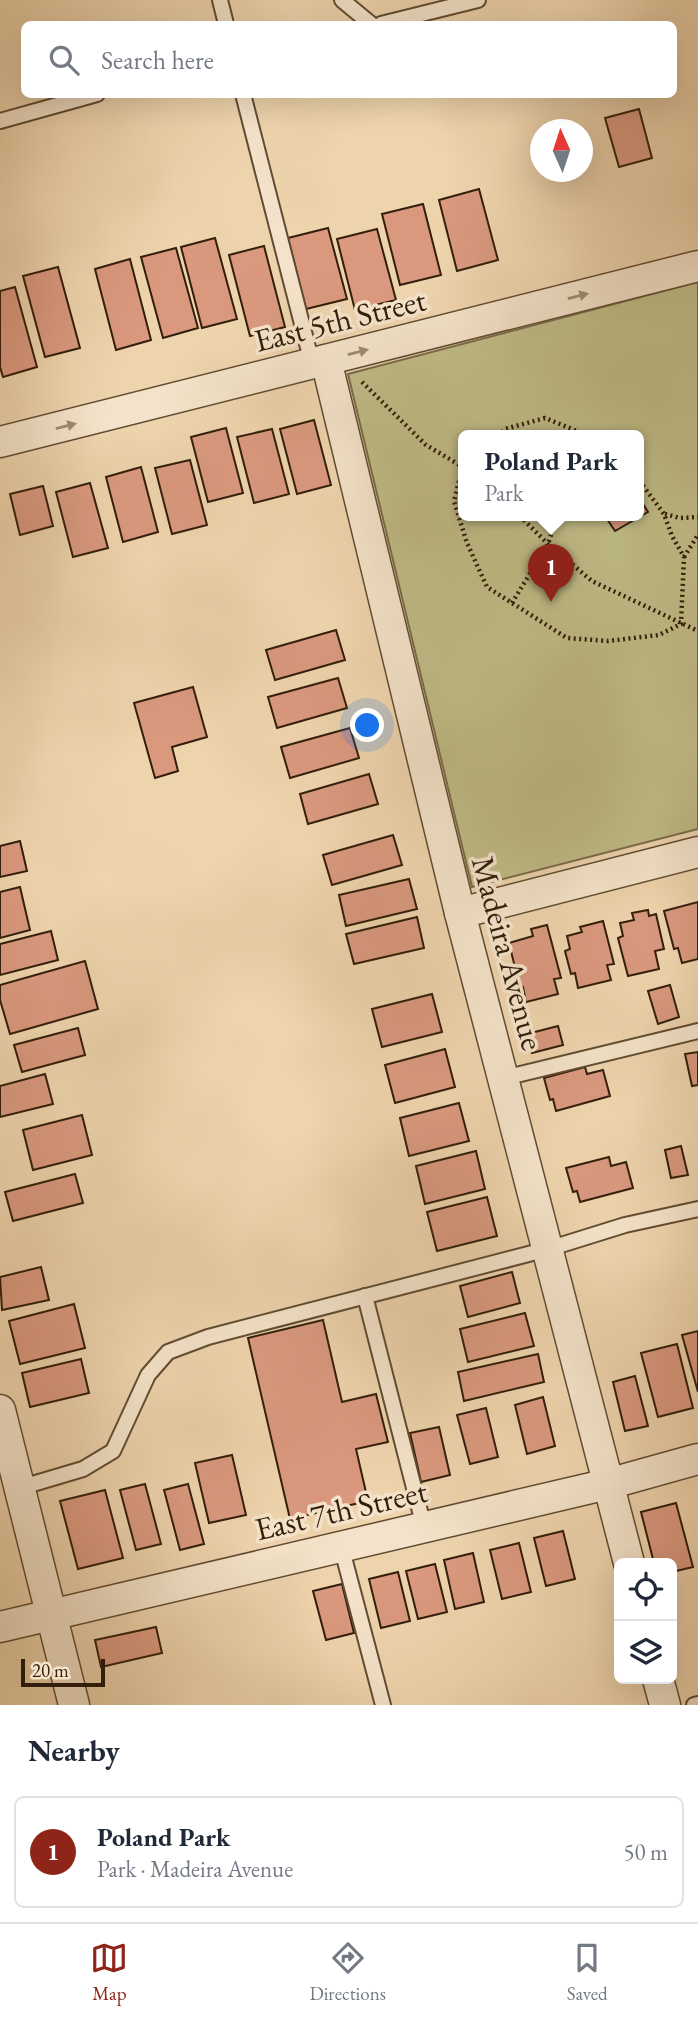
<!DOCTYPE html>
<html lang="en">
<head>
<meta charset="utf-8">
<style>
  :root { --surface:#fff; --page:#f2f2f3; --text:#1f2937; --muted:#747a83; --line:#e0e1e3; --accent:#8f2418 }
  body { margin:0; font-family:"EB Garamond",serif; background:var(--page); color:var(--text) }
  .controls { position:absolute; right:21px; bottom:21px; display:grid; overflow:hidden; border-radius:10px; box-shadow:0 7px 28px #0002 }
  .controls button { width:63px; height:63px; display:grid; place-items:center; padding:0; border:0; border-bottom:2px solid var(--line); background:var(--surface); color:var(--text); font:35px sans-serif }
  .compass { position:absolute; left:530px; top:119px; width:63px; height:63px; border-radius:50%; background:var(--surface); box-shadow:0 7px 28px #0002; rotate:357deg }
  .scale { position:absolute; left:21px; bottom:18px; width:84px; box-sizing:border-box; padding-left:7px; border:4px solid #321e0a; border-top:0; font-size:19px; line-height:24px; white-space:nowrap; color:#321e0a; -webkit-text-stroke:5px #f4e3ca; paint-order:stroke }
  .you { position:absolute; left:368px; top:726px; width:24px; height:24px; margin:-18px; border:5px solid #fff; border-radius:50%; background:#1a73e8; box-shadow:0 0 0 10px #1a73e833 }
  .badge { display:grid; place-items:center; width:46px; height:46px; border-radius:50%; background:var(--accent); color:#fff; font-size:23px; font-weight:700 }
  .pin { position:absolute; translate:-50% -58px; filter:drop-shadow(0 2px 4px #0008) }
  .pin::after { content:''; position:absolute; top:37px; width:24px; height:21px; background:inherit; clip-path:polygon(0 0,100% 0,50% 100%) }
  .popup { position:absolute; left:458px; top:430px; width:186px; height:91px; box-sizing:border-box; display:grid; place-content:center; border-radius:10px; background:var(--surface); filter:drop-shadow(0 2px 5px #0005); font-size:23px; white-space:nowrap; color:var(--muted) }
  .popup b { font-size:26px; color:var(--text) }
  .popup::after { content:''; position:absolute; left:50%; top:100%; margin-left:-14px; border:14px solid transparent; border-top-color:var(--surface) }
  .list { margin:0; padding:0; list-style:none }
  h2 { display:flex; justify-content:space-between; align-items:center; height:91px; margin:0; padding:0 28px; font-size:30px }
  h2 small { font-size:23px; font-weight:400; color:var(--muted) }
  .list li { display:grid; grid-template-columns:46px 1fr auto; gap:21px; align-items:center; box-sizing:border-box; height:112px; margin:0 14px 14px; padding:0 14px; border:2px solid var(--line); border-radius:10px }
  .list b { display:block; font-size:26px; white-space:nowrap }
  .list p { margin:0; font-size:23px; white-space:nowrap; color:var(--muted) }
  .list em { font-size:23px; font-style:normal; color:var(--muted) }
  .icon { flex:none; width:38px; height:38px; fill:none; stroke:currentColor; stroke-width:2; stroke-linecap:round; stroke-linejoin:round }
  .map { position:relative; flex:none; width:698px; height:1705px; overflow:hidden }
  .search { position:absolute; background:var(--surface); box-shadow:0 7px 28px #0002; left:21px; right:21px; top:21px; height:77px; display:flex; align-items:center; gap:18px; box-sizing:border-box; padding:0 24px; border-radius:10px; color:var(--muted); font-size:26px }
  .sheet { height:217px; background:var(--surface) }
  nav { display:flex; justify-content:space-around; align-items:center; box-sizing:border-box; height:98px; border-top:2px solid var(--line); background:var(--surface); font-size:19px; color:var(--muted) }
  nav a { display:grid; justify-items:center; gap:4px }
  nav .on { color:var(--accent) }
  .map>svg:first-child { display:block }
  .green { fill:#bfbb86; stroke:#786c48; stroke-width:2; fill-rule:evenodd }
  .building { fill:#da997f; stroke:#321e0a; stroke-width:2 }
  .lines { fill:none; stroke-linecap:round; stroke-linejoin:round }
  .lane-casing { stroke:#614c33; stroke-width:18 }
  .street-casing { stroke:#614c33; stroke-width:33 }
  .path { stroke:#321e0a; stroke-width:4.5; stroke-dasharray:2 3.5; stroke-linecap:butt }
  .lane { stroke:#f4e3ca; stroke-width:14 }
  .street { stroke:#f4e3ca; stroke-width:30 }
  .oneway { fill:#9d8a74 }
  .labels { text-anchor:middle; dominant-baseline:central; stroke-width:7; stroke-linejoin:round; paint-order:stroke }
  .street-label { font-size:32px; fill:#321e0a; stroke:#f4e3ca }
</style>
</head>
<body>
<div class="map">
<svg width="698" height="1705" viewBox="0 0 698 1705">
  <rect width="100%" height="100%" fill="#eed4ad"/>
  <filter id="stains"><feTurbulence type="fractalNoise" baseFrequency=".00286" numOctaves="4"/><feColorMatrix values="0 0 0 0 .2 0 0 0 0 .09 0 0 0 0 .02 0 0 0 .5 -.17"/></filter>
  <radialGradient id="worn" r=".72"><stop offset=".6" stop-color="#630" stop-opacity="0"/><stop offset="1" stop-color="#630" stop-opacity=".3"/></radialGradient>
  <!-- green -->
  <path class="green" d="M698,282v547l-226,58 -124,-513zM463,436h175v80h-175z"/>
  <!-- building -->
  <g class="building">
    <path d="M639,109l13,49 -33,9 -14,-49z"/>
    <path d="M479,189l19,71 -41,11 -18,-71z"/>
    <path d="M423,204l18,71 -41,10 -18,-71z"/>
    <path d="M328,228l19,71 -41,10 -18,-71z"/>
    <path d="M377,229l19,71 -41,10 -18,-71z"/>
    <path d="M215,238l22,81 -35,9 -21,-81z"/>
    <path d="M264,246l21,81 -35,9 -21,-81z"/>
    <path d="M176,248l22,80 -35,10 -22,-81z"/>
    <path d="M130,259l21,81 -35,10 -21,-81z"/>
    <path d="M58,267l22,81 -35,9 -22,-81z"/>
    <path d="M15,287l22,80 -34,10 -3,-10v-76z"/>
    <path d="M314,420l17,65 -34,9 -17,-65z"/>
    <path d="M226,428l17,65 -35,9 -17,-65z"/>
    <path d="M272,429l17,65 -35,9 -17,-66z"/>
    <path d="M190,460l17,65 -35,9 -17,-66z"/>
    <path d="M141,467l17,65 -35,10 -17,-65z"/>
    <path d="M90,483l18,65 -35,9 -17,-65z"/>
    <path d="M43,486l10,40 -33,9 -10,-41z"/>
    <path d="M638,496l10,16 -33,19 -10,-15h33z"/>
    <path d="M336,630l9,30 -70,20 -9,-30z"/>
    <path d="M338,678l9,30 -70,20 -9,-31z"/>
    <path d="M193,687l14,50 -35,10 6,24 -23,7 -21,-75z"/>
    <path d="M350,728l9,30 -69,20 -9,-31z"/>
    <path d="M369,774l9,30 -70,20 -8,-30z"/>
    <path d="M393,835l9,30 -70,20 -9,-30z"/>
    <path d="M20,841l7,30 -27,6v-31z"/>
    <path d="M409,879l8,30 -71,17 -7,-31z"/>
    <path d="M20,887l10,43 -30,8v-46z"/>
    <path d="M698,902v57l-16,4 -4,-15 -4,1 -10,-38z"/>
    <path d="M648,910l1,6 7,-2 8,35 -9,2 4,18 -31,7 -10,-38 5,-2 -3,-13 14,-3 -2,-7z"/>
    <path d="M417,917l7,31 -70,16 -8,-30z"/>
    <path d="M603,921l11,43 -7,1 4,15 -33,8 -3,-15 -4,1 -6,-23 5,-2 -3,-13 15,-4 -2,-5z"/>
    <path d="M547,925l14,53 -7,1 4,15 -32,8 -3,-15 -3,1 -11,-45 24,-7 -2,-7z"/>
    <path d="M51,931l7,29 -58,15v-31z"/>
    <path d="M85,961l13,48 -88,25 -10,-34v-15z"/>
    <path d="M670,985l9,32 -21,7 -10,-33z"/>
    <path d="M432,994l10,38 -60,15 -10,-38z"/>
    <path d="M558,1026l5,19 -31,8 -5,-19z"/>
    <path d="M78,1028l7,27 -63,17 -8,-27z"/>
    <path d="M445,1049l10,38 -60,16 -10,-38z"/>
    <path d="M698,1052v33l-6,1 -7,-32z"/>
    <path d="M585,1067l2,7 16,-4 7,26 -54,15 -3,-12 -3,1 -6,-22z"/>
    <path d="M45,1074l8,30 -53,13v-31z"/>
    <path d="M459,1103l10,38 -60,15 -9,-38z"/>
    <path d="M82,1115l10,40 -59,15 -10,-40z"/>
    <path d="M681,1146l7,29 -17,3 -6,-28z"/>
    <path d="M476,1151l9,38 -60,15 -9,-38z"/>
    <path d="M609,1157l2,9 15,-4 7,26 -53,14 -3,-11 -4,1 -7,-24z"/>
    <path d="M75,1174l8,29 -70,18 -8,-29z"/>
    <path d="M487,1197l10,39 -60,15 -10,-39z"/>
    <path d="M41,1267l8,33 -47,10 -2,-33z"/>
    <path d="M512,1272l8,31 -52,14 -8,-31z"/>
    <path d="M74,1304l11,44 -65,16 -11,-43z"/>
    <path d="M525,1313l9,33 -66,16 -8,-33z"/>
    <path d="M323,1320l19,82 34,-8 12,48 -32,7 12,52 -78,18 -42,-181z"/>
    <path d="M698,1331v61l-16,-57z"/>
    <path d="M677,1344l16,64 -35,9 -17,-64z"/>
    <path d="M538,1354l6,28 -80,19 -6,-29z"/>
    <path d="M81,1359l8,34 -59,14 -8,-34z"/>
    <path d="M635,1376l13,50 -23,5 -12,-49z"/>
    <path d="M543,1397l12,49 -28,8 -12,-49z"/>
    <path d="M486,1408l12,49 -28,7 -13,-49z"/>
    <path d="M439,1427l11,48 -29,7 -11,-49z"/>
    <path d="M232,1455l14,60 -37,8 -14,-60z"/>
    <path d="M145,1484l16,60 -25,6 -16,-60z"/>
    <path d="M188,1484l16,60 -24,6 -16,-60z"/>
    <path d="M105,1490l18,68 -45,11 -18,-68z"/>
    <path d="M676,1503l17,64 -21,5v-9h-18l-13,-51z"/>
    <path d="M563,1531l12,48 -29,7 -12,-48z"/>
    <path d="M519,1543l12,49 -29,7 -12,-49z"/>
    <path d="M473,1553l11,49 -29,7 -11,-49z"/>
    <path d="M435,1564l12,48 -29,7 -12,-48z"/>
    <path d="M398,1572l12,49 -29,7 -12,-49z"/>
    <path d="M342,1584l12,49 -28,7 -13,-49z"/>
    <path d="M156,1627l6,26 -61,14 -6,-27z"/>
  </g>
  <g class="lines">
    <!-- lane casing -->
    <g class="lane-casing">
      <g id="lane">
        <path d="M220,0l6,24"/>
        <path d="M342,0l29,24"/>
        <path d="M381,24l97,-24"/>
        <path d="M243,94l69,269"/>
        <path d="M0,121l97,-27"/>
        <path d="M504,1078l194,-47"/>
        <path d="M365,1296l59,231"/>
        <path d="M19,1488l64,-19 30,-18 35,-76 20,-23 40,-15 340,-88 77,-24 73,-16"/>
        <path d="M341,1546l42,159"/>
        <path d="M694,1705l4,-1"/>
      </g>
    </g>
    <!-- street casing -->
    <g class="street-casing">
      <g id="street">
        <path d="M326,360l134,553 169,650"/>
        <path d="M0,442l698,-176"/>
        <path d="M460,913l238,-61"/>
        <path d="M0,1410l74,295"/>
        <path d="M0,1627l608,-143 90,-25"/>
        <path d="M658,1679l7,26"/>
      </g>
    </g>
    <!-- path -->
    <g class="path">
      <path d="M362,382l64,63 37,22"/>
      <path d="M498,436l7,-7 40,-11 44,18"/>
      <path d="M463,465l-9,36 13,42 20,44 80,51 41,3 51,-6 22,-11 3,-67 -12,-21 -8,-22 -26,-35"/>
      <path d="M665,514l15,4 18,-1"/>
      <path d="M520,516l28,28 44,37 106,50"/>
      <path d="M684,557l14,-22"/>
      <path d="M512,603l36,-59 9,-28"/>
    </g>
    <!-- lane -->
    <use href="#lane" class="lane"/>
    <!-- street -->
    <use href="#street" class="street"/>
  </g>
  <!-- one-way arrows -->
  <defs><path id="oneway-solid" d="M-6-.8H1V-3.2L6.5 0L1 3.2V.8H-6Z" transform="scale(1.75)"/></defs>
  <g class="oneway">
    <use href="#oneway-solid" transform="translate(578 296) rotate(-14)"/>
    <use href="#oneway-solid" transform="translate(358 352) rotate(-14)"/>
    <use href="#oneway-solid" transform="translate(66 426) rotate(-14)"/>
  </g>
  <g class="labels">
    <!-- street labels -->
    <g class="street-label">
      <text transform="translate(340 320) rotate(-14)">East 5th Street</text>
      <text transform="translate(508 953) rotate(75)">Madeira Avenue</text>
      <text transform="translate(341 1510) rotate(-13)">East 7th Street</text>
    </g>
  </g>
  <rect width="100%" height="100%" filter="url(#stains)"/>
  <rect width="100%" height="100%" fill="url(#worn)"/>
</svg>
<div class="controls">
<button><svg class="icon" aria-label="locate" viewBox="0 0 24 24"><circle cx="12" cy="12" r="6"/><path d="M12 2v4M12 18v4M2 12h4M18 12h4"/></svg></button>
<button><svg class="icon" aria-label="layers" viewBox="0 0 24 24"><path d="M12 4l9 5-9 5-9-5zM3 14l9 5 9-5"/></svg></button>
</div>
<svg class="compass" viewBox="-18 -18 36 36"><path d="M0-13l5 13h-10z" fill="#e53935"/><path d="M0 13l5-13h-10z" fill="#747a83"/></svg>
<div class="scale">20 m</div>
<div class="you"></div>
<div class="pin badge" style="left:551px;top:602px">1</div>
<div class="popup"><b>Poland Park</b>Park</div>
<div class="search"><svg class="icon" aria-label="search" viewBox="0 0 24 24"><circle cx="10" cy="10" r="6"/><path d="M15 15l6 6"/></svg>Search here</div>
</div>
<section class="sheet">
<h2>Nearby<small></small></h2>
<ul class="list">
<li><span class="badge">1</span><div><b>Poland Park</b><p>Park · Madeira Avenue</p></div><em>50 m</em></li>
</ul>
</section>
<nav>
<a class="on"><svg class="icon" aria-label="map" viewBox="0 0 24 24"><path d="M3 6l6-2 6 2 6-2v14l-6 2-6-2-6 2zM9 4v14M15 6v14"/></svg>Map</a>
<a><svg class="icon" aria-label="directions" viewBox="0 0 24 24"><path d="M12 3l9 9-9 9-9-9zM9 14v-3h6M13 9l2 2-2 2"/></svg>Directions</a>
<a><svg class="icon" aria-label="saved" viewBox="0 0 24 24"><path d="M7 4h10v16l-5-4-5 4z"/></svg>Saved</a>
</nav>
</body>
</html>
